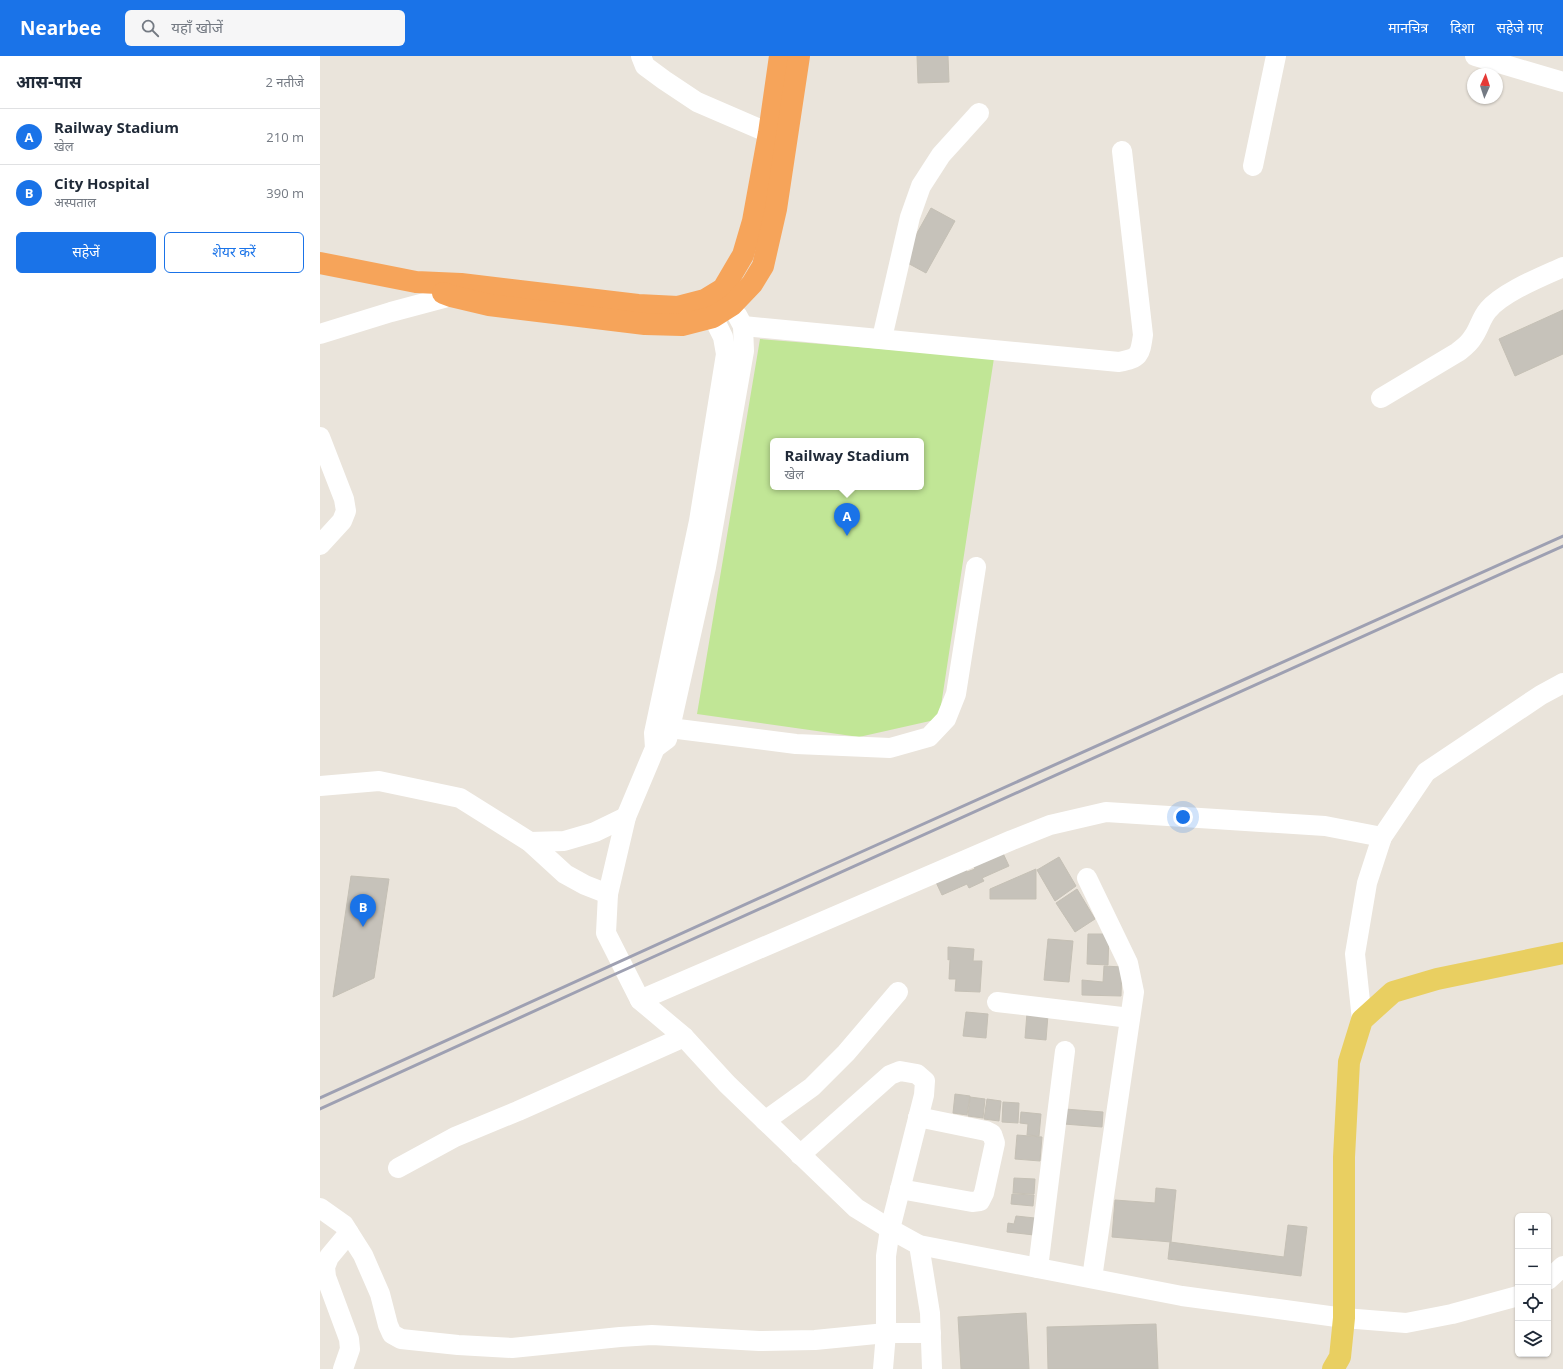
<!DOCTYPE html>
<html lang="hi">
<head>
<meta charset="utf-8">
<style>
  :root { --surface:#fff; --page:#f6f6f7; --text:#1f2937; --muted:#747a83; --line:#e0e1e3; --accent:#1a73e8 }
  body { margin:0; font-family:"Open Sans","Noto Sans Devanagari",sans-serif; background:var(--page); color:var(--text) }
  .controls { position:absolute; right:12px; bottom:12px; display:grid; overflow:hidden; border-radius:6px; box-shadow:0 1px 3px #0004 }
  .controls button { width:36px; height:36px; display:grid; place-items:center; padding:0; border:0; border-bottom:1px solid var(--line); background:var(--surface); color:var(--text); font:20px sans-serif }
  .compass { position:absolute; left:1147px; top:12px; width:36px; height:36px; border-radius:50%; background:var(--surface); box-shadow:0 1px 3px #0004; rotate:3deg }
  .you { position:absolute; left:863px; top:761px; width:14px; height:14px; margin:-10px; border:3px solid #fff; border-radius:50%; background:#1a73e8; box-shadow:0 0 0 6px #1a73e833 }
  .badge { display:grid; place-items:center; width:26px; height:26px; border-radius:50%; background:var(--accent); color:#fff; font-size:13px; font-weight:700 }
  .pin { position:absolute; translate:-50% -33px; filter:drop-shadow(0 1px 2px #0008) }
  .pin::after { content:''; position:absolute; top:21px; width:14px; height:12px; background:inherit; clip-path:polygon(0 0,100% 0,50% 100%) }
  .popup { position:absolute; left:450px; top:382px; width:154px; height:52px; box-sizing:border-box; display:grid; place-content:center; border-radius:6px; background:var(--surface); filter:drop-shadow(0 1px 3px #0005); font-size:13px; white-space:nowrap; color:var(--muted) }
  .popup b { font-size:15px; color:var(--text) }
  .popup::after { content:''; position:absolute; left:50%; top:100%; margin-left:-8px; border:8px solid transparent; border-top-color:var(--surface) }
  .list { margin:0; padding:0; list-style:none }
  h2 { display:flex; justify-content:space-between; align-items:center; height:52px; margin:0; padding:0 16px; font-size:17px }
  h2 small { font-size:13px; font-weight:400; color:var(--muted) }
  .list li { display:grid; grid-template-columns:26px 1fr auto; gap:12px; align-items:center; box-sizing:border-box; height:56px; padding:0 16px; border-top:1px solid var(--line) }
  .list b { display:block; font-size:15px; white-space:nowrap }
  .list p { margin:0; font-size:13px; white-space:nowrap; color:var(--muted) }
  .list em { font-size:13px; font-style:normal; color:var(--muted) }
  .actions { display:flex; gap:8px; padding:12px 16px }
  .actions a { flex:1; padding:9px 0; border:1px solid var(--accent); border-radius:6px; text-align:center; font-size:14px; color:var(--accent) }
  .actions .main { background:var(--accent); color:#fff }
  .icon { flex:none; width:22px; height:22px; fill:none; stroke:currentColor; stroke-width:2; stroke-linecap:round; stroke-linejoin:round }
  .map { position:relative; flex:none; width:1243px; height:1313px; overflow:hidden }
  header { display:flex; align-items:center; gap:24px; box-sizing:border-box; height:56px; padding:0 20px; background:var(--accent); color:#fff }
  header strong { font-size:19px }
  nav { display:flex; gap:22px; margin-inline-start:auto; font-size:14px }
  .search { width:280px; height:36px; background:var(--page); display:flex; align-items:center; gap:10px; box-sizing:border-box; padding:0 14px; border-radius:6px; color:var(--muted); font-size:15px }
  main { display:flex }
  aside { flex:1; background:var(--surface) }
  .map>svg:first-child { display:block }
  .pitch { fill:#c1e696; fill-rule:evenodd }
  .building { fill:#c6c2ba; stroke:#c5c0b5 }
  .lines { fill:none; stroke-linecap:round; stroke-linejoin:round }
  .minor { stroke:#fff; stroke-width:20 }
  .major { stroke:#e9cf61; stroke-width:22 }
  .highway { stroke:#f6a45a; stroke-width:22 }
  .rail { stroke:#9ea0b2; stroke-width:3 }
</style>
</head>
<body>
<header>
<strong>Nearbee</strong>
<div class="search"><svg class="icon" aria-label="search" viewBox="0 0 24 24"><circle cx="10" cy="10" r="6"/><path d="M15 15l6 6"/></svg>यहाँ खोजें</div>
<nav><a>मानचित्र</a><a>दिशा</a><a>सहेजे गए</a></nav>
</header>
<main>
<aside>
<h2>आस-पास<small>2 नतीजे</small></h2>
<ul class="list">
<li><span class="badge">A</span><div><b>Railway Stadium</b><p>खेल</p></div><em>210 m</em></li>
<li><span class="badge">B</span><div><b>City Hospital</b><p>अस्पताल</p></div><em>390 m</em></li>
</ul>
<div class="actions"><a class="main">सहेजें</a><a>शेयर करें</a></div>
</aside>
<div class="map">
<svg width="1243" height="1313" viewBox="0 0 1243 1313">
  <rect width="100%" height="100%" fill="#eae4db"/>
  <!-- pitch -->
  <path class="pitch" d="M440,283l234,19 -55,361 -80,18 -162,-23zM453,385h148v46h-148z"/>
  <!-- building -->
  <g class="building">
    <path d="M597,0h31l1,26 -31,1z"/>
    <path d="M611,152l24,13 -29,52 -24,-13z"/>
    <path d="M1243,254v44l-48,22 -16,-37z"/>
    <path d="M681,793l8,17 -27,12 2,3 -15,7 -2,-4 -25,11 -8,-17 29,-14 4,8 8,-3 -3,-6z"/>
    <path d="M739,801l17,29 -21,15 -18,-31z"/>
    <path d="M716,813v30h-46v-10z"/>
    <path d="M31,820l38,3 -15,99 -41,19z"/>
    <path d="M757,833l18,30 -20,13 -19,-29z"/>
    <path d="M768,878h21l-1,31 -21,-1z"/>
    <path d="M728,883l25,2 -4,41 -25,-2z"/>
    <path d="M628,891l26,2 -1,12h9l-2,31 -25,-1 1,-12h-7l1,-20 -2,1z"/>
    <path d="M784,910l18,1 -1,29 -39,-1v-15l21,2z"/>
    <path d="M646,956l22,2 -2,24 -23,-2z"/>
    <path d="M707,957l21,2 -2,25 -21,-2z"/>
    <path d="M635,1038l15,2 -3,19 -14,-2z"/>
    <path d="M650,1041l15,2 -2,19 -15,-2z"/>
    <path d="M667,1043l14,2 -2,20 -15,-2z"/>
    <path d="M683,1046l16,1 -1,20 -16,-1z"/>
    <path d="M745,1053l38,3 -1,15 -38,-3z"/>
    <path d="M701,1056l20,2 -2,22 -12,-1 1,-11 -8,-1z"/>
    <path d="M697,1079l25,2 -2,24 -25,-2z"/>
    <path d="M694,1122l21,1 -1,15 -21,-1z"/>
    <path d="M836,1132l20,2 -5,52 -59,-5 3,-37 40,3z"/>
    <path d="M692,1138l22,1 -1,11 -22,-2z"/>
    <path d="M696,1160l19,2 -1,17 -27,-3 1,-9 6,1z"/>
    <path d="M968,1169l19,2 -6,49 -133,-17 2,-17 114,15z"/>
    <path d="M706,1257l3,56h-68l-3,-52z"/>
    <path d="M836,1268l2,45h-110l-1,-42z"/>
  </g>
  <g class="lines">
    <!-- minor -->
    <g class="minor">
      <path d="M321,0l4,10 19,14 33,22 72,31"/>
      <path d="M1155,0l88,26"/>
      <path d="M933,110l23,-110"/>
      <path d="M386,247l17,34 3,17 -27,167 -45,212 1,15 -29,69 -18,77 -2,39 34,67 44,37 43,47 129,124 34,21 29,16 263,51 162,22 62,5 46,-9 66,-18"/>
      <path d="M423,270l376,36c21,-4 21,-7 24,-27l-21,-184"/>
      <path d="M0,278l71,-22 60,-16 6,-7"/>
      <path d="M562,282l28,-121 11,-31 20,-31 38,-42"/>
      <path d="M1061,342l77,-46c5,-4 11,-8 15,-15 6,-8 8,-19 15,-27 15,-18 53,-33 75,-43"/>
      <path d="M0,381l24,62 2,12 -4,10 -22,24"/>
      <path d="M350,672l126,16 94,4 39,-11 17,-18 10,-25 20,-127"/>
      <path d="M335,692l12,-9 3,-11 36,-161 38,-216 -1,-25 -6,-11"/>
      <path d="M0,730l59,-5 81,17 70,44 35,32 20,11 23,9"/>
      <path d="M210,786l34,-1 31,-9 31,-15"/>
      <path d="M767,822l41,85 6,29 -42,286"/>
      <path d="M320,944l372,-160 38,-15 56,-13 219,14 57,11"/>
      <path d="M677,946l133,16"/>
      <path d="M1042,964l-7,-66 12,-71 15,-46 44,-65 115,-77 22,-12"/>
      <path d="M445,1065l47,-34 34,-34 52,-61"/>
      <path d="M480,1099l90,-80 10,-4 17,3 8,7 -1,14 -34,134 -4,27v77l-3,36"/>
      <path d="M78,1112l57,-31 63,-26 166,-74"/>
      <path d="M580,1133l72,13 8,-1 4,-8 11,-50 -3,-9 -6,-3 -68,-14"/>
      <path d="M0,1152l24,17 5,8 14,22 17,39 8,31 4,9 9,5 57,6 54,3 108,-11 32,-2 107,6 56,-1 71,-7h45"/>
      <path d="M599,1189l11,68 2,56"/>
      <path d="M718,1212l27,-217"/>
      <path d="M1228,1224l15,-14"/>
      <path d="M23,1313l7,-20 -1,-10 -23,-62 -1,-10 4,-10 20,-24"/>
    </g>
    <!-- major -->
    <path class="major" d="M1013,1313l7,-12 4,-39v-161l5,-95 13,-42 31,-28 44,-13 126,-26"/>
    <!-- highway -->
    <g class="highway">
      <path d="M0,207l96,19 45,2 177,21 40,2 27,-7 18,-11 20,-34 10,-34 16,-88 11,-77"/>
      <path d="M123,237l8,3 38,9 156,19 37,1 31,-8 19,-12 20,-21 11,-18 13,-57 23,-153"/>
    </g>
    <!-- rail -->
    <g class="rail">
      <path d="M0,1042c413,-190 829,-375 1243,-562"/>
      <path d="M0,1053l291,-133 952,-430"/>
    </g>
  </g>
</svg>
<div class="controls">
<button>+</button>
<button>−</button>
<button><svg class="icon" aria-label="locate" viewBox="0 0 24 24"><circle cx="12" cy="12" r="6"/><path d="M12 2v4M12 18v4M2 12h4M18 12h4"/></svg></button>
<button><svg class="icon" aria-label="layers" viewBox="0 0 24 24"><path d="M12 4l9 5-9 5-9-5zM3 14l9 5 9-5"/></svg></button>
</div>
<svg class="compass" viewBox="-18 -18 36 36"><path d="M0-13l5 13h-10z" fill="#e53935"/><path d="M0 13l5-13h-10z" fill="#747a83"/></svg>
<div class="you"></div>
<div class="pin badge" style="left:527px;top:480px">A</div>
<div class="popup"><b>Railway Stadium</b>खेल</div>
<div class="pin badge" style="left:43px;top:871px">B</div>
</div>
</main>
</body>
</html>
